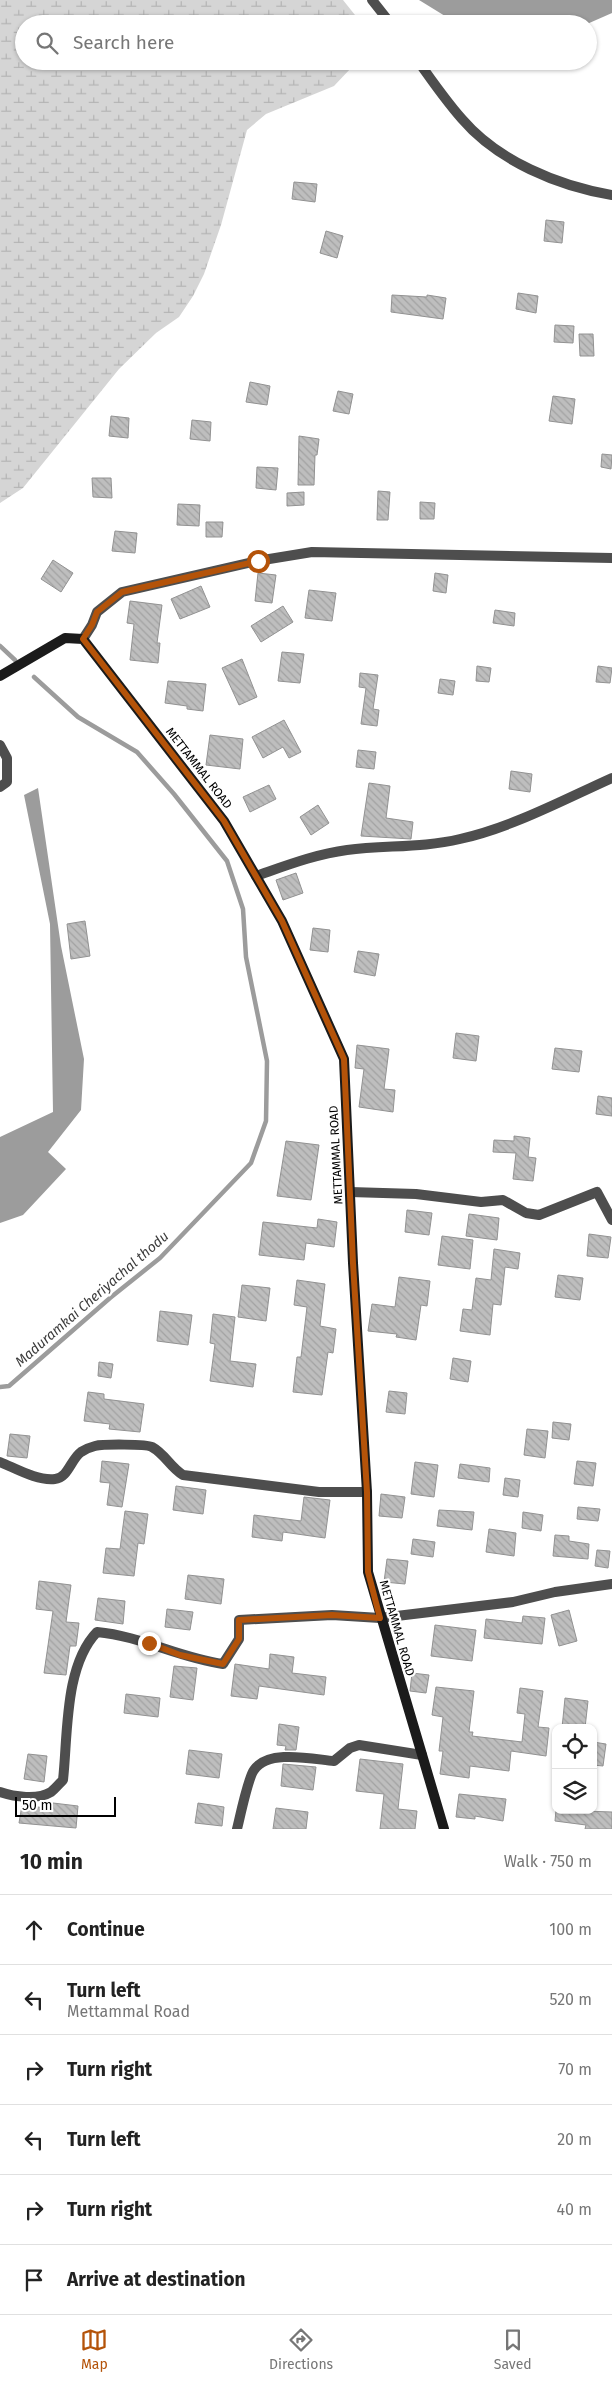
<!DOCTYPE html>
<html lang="en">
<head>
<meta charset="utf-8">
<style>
  :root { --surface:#fff; --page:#f6f6f6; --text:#222; --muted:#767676; --line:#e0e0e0; --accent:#b45309 }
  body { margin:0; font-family:"Fira Sans",sans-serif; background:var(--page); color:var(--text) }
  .controls { position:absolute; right:15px; bottom:15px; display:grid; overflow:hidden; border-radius:10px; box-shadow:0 1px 4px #0004 }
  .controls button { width:45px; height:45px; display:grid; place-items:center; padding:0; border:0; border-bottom:1px solid var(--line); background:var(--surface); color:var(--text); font:25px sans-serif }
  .scale { position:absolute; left:15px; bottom:12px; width:101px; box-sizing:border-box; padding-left:5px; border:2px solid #000; border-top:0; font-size:14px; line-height:18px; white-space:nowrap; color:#000; -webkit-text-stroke:4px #fff; paint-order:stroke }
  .stop { position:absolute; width:15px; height:15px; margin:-11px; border:4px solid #b45309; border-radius:50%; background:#fff }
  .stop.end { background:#b45309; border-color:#fff; box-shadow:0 1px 5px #0008 }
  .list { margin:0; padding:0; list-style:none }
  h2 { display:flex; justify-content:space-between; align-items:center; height:65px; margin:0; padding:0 20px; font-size:21px }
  h2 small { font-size:16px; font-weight:400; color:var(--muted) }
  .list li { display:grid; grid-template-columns:32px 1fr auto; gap:15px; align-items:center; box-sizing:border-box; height:70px; padding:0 20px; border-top:1px solid var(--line) }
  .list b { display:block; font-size:19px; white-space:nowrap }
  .list p { margin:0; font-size:16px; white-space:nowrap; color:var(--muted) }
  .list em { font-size:16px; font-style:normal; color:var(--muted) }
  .icon { flex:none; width:28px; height:28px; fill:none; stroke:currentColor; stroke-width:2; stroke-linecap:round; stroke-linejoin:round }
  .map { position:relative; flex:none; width:612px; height:1829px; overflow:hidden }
  .search { position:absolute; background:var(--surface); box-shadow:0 1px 4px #0004; left:15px; right:15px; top:15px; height:55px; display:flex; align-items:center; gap:12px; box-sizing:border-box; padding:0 18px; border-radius:28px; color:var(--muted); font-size:19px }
  .sheet { height:485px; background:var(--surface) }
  nav { display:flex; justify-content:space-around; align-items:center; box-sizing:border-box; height:70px; border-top:1px solid var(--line); background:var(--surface); font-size:14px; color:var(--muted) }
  nav a { display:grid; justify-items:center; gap:2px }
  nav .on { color:var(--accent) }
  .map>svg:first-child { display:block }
  .wetland { fill:url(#wetland-marsh) }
  .water { fill:#9c9c9c }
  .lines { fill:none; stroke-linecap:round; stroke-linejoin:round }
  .stream { stroke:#9c9c9c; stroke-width:4.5 }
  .building { fill:url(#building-back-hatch); stroke:#929292 }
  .minor { stroke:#4e4e4e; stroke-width:10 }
  .secondary { stroke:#1b1b1b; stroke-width:10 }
  .route { stroke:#b45309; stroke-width:6 }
  .labels { text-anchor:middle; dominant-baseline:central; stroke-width:4.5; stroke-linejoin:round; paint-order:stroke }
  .street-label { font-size:12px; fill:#000; stroke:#fff }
  .water-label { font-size:14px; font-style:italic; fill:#3d3d3d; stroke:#fff }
</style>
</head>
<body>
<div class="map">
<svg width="612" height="1829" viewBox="0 0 612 1829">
  <defs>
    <pattern id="wetland-marsh" width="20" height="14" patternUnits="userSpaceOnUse" patternTransform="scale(1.25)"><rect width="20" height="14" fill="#d5d5d5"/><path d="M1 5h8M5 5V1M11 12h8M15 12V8" fill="none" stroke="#b5b5b5"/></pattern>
    <pattern id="building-back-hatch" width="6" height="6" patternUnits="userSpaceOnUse" patternTransform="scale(1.25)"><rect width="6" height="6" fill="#bebebe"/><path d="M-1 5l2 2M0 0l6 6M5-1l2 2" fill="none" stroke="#a2a2a2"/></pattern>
  </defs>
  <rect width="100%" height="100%" fill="#fff"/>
  <!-- wetland -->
  <path class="wetland" d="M0,0h343l16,20v4h-335v37h329l-1,6 -18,19 -68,28 -19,16 -26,95 -17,49 -11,22 -14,21 -23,16 -37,36 -96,119 -23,15z"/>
  <!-- water -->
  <g class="water">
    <path d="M419,0h193v13l-25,11h-129z"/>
    <path d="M38,788l23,158 23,113 -3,51 -33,42 18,17 -43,46 -23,8v-86l53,-25 -3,-188 -26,-129z"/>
  </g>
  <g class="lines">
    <!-- stream -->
    <g class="stream">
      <path d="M0,646l15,14"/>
      <path d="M0,1387l9,-1 101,-88 50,-40 91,-95 15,-42 1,-60 -21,-104 -3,-48 -16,-48 -53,-67 -37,-42 -59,-35 -44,-40"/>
    </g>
  </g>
  <!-- building -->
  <g class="building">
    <path d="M294,182l23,2 -2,18 -23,-3z"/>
    <path d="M546,220l18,2 -2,21 -18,-2z"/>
    <path d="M326,231l17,5 -6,22 -17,-5z"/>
    <path d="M518,293l20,3 -2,17 -20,-4z"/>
    <path d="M392,295l35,2v-2l19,3 -3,21 -52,-7z"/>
    <path d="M555,325l19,1 -1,17 -19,-1z"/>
    <path d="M579,334h14l1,22h-14z"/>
    <path d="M250,382l20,4 -3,19 -21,-3z"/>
    <path d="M338,391l15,3 -4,20 -16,-3z"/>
    <path d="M553,396l22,3 -3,25 -23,-3z"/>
    <path d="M111,416l18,2 -1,20 -19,-2z"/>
    <path d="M192,420l19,2 -1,19 -20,-2z"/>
    <path d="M299,436l20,3 -2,16h-2l-1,30h-16z"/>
    <path d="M602,454l10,1 -1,14 -10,-2z"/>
    <path d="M257,467l21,1 -2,22 -20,-2z"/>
    <path d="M92,478h19l1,20 -19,-1z"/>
    <path d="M378,491l12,1 -2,28h-11z"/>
    <path d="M304,492v13l-17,1v-13z"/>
    <path d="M420,502l15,1 -1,16h-14z"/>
    <path d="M178,504l22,1 -1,21 -22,-1z"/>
    <path d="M206,522h17l-1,15h-16z"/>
    <path d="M115,531l22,2 -2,20 -23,-2z"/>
    <path d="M53,560l20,13 -12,19 -20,-13z"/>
    <path d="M258,573l18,2 -4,28 -17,-2z"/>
    <path d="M435,573l13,2 -2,18 -13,-2z"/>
    <path d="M201,586l9,21 -30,12 -9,-20z"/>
    <path d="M309,590l27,3 -4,28 -27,-3z"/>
    <path d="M130,601l32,4 -5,38h3l-2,20 -28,-3 4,-36 -7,-1z"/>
    <path d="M283,606l10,16 -32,20 -10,-16z"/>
    <path d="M495,610l20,3 -1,13 -21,-3z"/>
    <path d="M282,652l22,2 -4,29 -22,-2z"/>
    <path d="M242,659l15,38 -18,8 -17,-37z"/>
    <path d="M477,666l14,2 -2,14 -13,-1z"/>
    <path d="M598,666l14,2 -2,15 -14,-1z"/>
    <path d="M360,673l18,2 -5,34 6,1 -2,16 -16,-2 5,-36 -7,-1z"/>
    <path d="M440,679l15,2 -2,14 -15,-2z"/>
    <path d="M168,681l38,3 -3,27 -16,-2v-3l-22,-3z"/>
    <path d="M284,720l17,32 -12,6 -6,-11 -20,11 -11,-21z"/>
    <path d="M210,735l33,4 -3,30 -34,-4z"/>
    <path d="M358,750l18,2 -2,17 -18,-2z"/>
    <path d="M511,771l21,3 -2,18 -21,-3z"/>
    <path d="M369,783l21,3 -4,32 27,4 -2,17 -50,-3z"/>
    <path d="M269,785l7,14 -26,13 -7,-15z"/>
    <path d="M318,805l11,18 -18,12 -11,-18z"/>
    <path d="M296,873l7,20 -20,7 -7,-20z"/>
    <path d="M85,921l5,35 -19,3 -4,-35z"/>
    <path d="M313,928l17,2 -2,22 -18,-2z"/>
    <path d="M358,951l21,3 -4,22 -21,-4z"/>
    <path d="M456,1033l23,3 -3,25 -23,-3z"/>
    <path d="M357,1045l32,4 -5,40 11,1 -2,22 -34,-5 5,-38 -9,-1z"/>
    <path d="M555,1048l27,3 -3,21 -27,-3z"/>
    <path d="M598,1096l14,2v18l-16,-2z"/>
    <path d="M514,1136l16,2 -2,19 8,1 -3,23 -20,-2 3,-26 -23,-1 1,-12 20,1z"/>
    <path d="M286,1141l33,4 -8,55 -34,-4z"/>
    <path d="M407,1210l25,3 -3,22 -24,-3z"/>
    <path d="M469,1214l30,4 -2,22 -31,-4z"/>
    <path d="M318,1219l19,3 -3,25 -28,-4 -2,17 -45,-5 4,-33 54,6z"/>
    <path d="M589,1234l22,3 -3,21 -21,-2z"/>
    <path d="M442,1236l31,4 -3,29 -32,-4z"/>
    <path d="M494,1249l26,4 -2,16 -13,-2 -4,38 -8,-1 -3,31 -30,-4 3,-22 9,1 4,-32 15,2z"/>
    <path d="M558,1275l25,3 -3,22 -25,-3z"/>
    <path d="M399,1277l31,4 -3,25 -6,-1 -5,35 -20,-3 1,-3 -29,-3 4,-27 23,3z"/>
    <path d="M297,1280l28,4 -5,42 16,3 -3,24 -5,-1 -6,43 -29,-3 4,-35h4l6,-50 -13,-2z"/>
    <path d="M242,1285l28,3 -4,33 -28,-4z"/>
    <path d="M160,1311l32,4 -4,30 -31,-4z"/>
    <path d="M213,1314l22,3 -5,44 26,3 -3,23 -43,-6 5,-37 -5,-1z"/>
    <path d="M453,1358l18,3 -3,21 -18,-3z"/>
    <path d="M99,1362l14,2 -2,14 -13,-2z"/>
    <path d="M389,1391l18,2 -2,21 -19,-2z"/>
    <path d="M88,1392l16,2v5l40,5 -4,28 -31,-3 1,-5 -26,-3z"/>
    <path d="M553,1422l18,2 -2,16 -17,-2z"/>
    <path d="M527,1429l21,2 -3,27 -21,-3z"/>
    <path d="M10,1434l20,2 -3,22 -20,-2z"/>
    <path d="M102,1461l27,3 -7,43 -15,-2 3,-22 -10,-1z"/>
    <path d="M577,1461l19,2 -3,23 -19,-2z"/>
    <path d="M415,1462l23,3 -4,32 -23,-3z"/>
    <path d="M460,1464l30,4 -1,14 -31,-4z"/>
    <path d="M505,1478l15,2 -2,17 -15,-2z"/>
    <path d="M176,1486l30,4 -3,24 -30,-4z"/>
    <path d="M381,1494l24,3 -3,21 -23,-2z"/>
    <path d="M304,1497l26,3 -5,38 -42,-6 -1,9 -30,-4 2,-22 47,6z"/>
    <path d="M578,1507l22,2 -2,12 -21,-2z"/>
    <path d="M439,1510l35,2 -2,18 -35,-4z"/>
    <path d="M125,1511l23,3 -4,30 -6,-1 -4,33 -31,-3 3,-25 14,1z"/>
    <path d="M523,1512l20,3 -2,16 -19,-3z"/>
    <path d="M489,1529l27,4 -2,23 -28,-4z"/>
    <path d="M555,1535l14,1v5l20,3 -1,15 -35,-3z"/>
    <path d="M413,1539l22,3 -2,15 -22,-3z"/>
    <path d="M597,1550l13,1 -2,17 -13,-2z"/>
    <path d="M387,1559l21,2 -3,23 -21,-2z"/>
    <path d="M188,1575l36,4 -3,25 -36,-5z"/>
    <path d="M39,1581l32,4 -5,37 13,1 -3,23h-6l-4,29 -22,-2 9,-62 -17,-2z"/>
    <path d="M98,1598l27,3 -2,23 -28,-4z"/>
    <path d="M167,1609l26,3 -3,18 -25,-3z"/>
    <path d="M569,1610l8,31 -18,5 -8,-31z"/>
    <path d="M523,1616l22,2 -3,26 -58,-6 2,-19 36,4z"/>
    <path d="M435,1625l41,5 -4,31 -41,-5z"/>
    <path d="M270,1654l24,3 -2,16 34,4 -2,18 -65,-9 -2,13 -26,-3 4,-32 34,5z"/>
    <path d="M174,1666l23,2 -4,32 -23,-3z"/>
    <path d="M412,1673l17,2 -3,18 -16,-2z"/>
    <path d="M436,1687l38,4 -5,41h4l-1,4 50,6 3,-28 -8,-1 3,-25 23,3 -5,36 11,1 -3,28 -35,-5 -2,20 -39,-5 -1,12 -29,-4 3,-23h-4l4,-34 -11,-2z"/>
    <path d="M126,1694l34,4 -2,19 -34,-4z"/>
    <path d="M565,1698l23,3 -3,27h-23z"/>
    <path d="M279,1724l20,3 -3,23h-11l1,-4 -9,-1z"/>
    <path d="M593,1742l13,2 -3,22 -10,-1z"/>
    <path d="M189,1750l33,4 -3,24 -33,-4z"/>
    <path d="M28,1754l19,2 -3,26 -20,-3z"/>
    <path d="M360,1759l43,5 -5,45 19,2 -2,18h-35l4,-35 -28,-3z"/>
    <path d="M283,1764l33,3 -3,23 -32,-4z"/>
    <path d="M459,1794l47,5 -3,22 -28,-5v3l-19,-2z"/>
    <path d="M53,1803l25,3 -2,22 -57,-5 3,-18 31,4z"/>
    <path d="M198,1803l26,4 -2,19 -27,-3z"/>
    <path d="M276,1808l32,4 -2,17h-33z"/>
    <path d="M556,1810l56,2v17h-27l1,-4 -31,-4z"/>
  </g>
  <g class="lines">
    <!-- minor -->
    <g class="minor">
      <path d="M372,0l19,24"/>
      <path d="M418,61c14,20 28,40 44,58 36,42 96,67 150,76"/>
      <path d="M83,639l9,-14 5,-13 25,-20 135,-31 55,-9 300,6"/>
      <path d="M0,745l7,13v24l-7,5"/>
      <path d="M256,876c29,-10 60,-22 91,-26 39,-5 75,-2 113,-11 53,-12 103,-39 152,-61"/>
      <path d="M350,1192l66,2 65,8 22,-2 23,13 13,2 58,-23 15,28"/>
      <path d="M0,1462c17,7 37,19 55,17 13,-1 16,-20 26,-27 3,-2 10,-5 14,-6 8,-2 51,-2 57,1 13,7 18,20 31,28l136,17h48"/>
      <path d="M0,1792c14,5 38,8 51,0 4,-3 8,-8 12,-12 5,-44 1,-114 34,-148 44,4 82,26 126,32l16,-25v-19l93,-5 48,3 133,-16 42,-10 57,-8"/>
      <path d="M237,1829c3,-12 11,-51 17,-59 14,-21 58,-11 80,-9l16,-13 9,-3 63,10"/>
    </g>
    <!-- secondary -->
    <path class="secondary" d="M0,676l65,-38 18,1 141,182 58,100 62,138 9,204 14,229 1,80 76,257"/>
  </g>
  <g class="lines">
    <!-- route -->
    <path class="route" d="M149,1643l31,12 43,9 16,-25v-19l93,-5 48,3 -12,-46 -1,-80 -14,-229 -9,-204 -62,-138 -58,-100 -141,-182 9,-14 5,-13 25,-20 136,-31"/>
  </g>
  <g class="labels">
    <!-- street labels -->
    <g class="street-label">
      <text transform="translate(199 768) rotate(52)">METTAMMAL ROAD</text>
      <text transform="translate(336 1155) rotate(-93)">METTAMMAL ROAD</text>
      <text transform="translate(397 1628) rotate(74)">METTAMMAL ROAD</text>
    </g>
    <!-- water labels -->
    <g class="water-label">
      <text transform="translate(92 1299) rotate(-41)">Maduramkai Cheriyachal thodu</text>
    </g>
  </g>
</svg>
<div class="controls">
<button><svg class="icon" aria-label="locate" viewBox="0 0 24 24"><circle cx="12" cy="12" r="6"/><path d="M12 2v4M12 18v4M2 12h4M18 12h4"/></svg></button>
<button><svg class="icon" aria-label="layers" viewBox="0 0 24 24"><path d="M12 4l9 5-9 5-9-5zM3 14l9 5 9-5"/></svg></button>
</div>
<div class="scale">50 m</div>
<div class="stop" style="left:258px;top:561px"></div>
<div class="stop end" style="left:149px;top:1643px"></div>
<div class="search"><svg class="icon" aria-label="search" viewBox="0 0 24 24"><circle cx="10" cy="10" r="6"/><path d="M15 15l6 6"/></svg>Search here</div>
</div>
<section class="sheet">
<h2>10 min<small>Walk · 750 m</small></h2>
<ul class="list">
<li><svg class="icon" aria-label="ahead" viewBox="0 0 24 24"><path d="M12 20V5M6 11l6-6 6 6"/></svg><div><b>Continue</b></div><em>100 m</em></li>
<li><svg class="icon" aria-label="left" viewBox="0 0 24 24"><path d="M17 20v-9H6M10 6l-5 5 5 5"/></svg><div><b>Turn left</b><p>Mettammal Road</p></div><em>520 m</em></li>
<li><svg class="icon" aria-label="right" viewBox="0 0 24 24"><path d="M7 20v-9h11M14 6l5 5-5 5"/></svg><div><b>Turn right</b></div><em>70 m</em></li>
<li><svg class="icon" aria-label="left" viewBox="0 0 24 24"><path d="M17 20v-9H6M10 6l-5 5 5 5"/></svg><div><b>Turn left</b></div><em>20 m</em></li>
<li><svg class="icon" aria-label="right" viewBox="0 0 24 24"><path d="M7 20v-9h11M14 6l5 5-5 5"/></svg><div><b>Turn right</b></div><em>40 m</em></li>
<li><svg class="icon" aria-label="arrive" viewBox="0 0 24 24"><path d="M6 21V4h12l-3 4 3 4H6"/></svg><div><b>Arrive at destination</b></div></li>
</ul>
</section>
<nav>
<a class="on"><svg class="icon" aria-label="map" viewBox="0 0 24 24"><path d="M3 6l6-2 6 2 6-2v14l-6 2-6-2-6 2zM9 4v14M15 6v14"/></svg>Map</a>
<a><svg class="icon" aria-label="directions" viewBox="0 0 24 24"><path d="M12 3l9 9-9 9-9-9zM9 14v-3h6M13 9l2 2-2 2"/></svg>Directions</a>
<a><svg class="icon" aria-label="saved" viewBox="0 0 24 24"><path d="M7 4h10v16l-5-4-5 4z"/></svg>Saved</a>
</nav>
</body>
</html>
